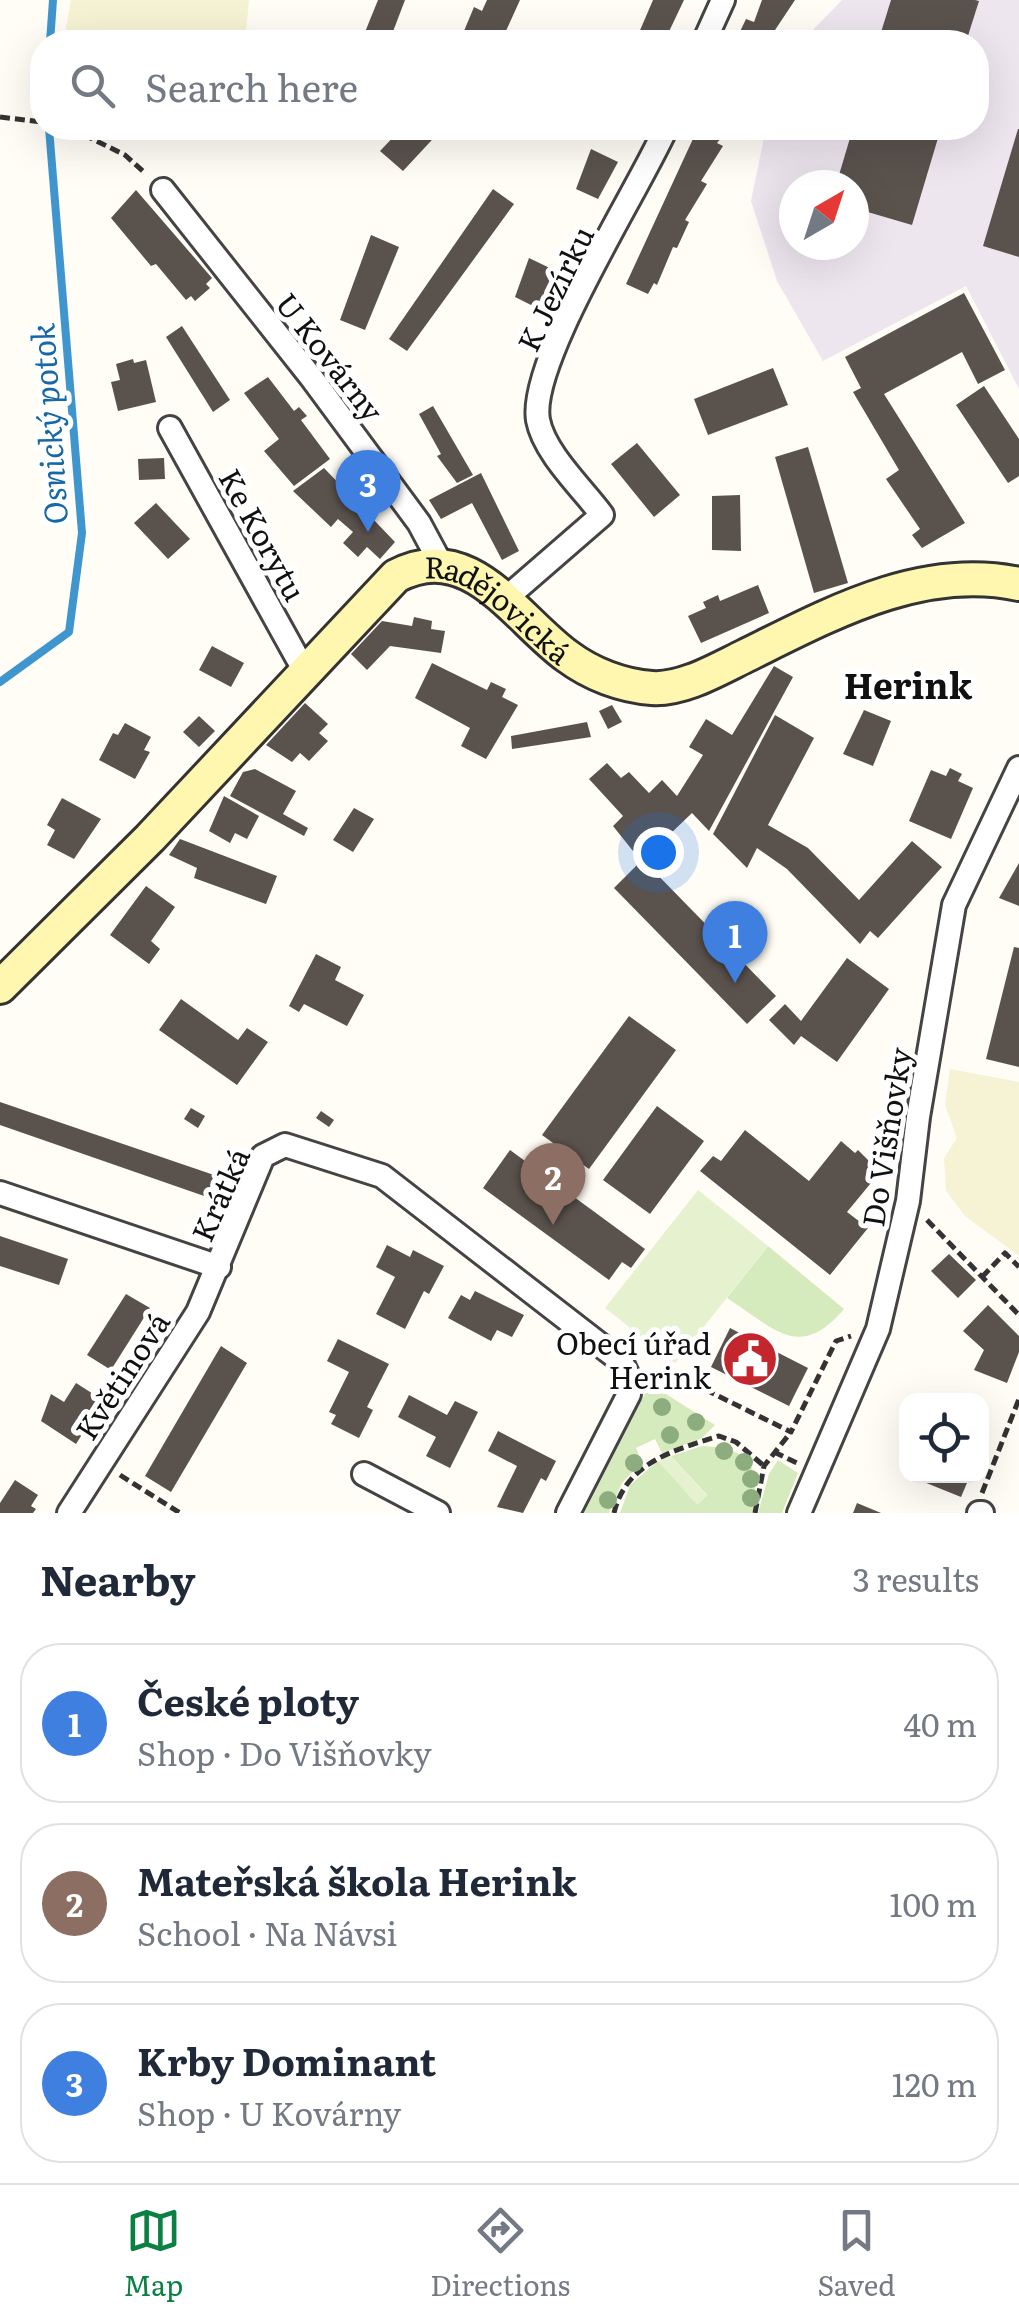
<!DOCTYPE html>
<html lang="en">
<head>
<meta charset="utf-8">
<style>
  :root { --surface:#fff; --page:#f2f2f3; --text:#1f2937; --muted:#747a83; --line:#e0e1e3; --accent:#0b8043 }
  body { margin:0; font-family:Literata,serif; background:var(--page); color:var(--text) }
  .controls { position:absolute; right:30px; bottom:30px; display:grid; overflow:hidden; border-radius:20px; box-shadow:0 10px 40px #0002 }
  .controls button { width:90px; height:90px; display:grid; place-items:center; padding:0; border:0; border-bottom:2px solid var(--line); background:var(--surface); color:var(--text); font:50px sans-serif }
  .compass { position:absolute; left:779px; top:170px; width:90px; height:90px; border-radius:50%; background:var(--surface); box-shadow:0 10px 40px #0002; rotate:39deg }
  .you { position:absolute; left:658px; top:852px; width:35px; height:35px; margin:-25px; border:8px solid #fff; border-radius:50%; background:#1a73e8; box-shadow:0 0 0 15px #1a73e833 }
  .badge { display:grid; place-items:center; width:65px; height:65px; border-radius:50%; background:var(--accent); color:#fff; font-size:32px; font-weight:700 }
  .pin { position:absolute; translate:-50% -82px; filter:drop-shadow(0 2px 5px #0008) }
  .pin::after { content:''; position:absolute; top:52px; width:35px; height:30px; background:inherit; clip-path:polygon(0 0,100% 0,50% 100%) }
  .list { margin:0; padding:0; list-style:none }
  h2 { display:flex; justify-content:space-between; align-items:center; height:130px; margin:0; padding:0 40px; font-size:42px }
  h2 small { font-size:32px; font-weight:400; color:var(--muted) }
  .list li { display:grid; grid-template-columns:65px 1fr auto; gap:30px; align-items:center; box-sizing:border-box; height:160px; margin:0 20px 20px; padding:0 20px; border:2px solid var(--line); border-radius:40px }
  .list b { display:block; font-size:38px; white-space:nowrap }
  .list p { margin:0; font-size:32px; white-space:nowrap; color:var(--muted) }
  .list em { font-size:32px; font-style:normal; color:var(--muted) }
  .icon { flex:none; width:55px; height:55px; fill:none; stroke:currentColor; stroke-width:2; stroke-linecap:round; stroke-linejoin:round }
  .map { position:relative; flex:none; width:1019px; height:1513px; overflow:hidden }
  .search { position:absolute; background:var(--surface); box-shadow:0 10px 40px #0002; left:30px; right:30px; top:30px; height:110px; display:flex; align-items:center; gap:25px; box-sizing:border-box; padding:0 35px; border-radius:40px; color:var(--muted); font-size:38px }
  .sheet { height:670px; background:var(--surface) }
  nav { display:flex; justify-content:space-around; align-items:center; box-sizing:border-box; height:140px; border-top:2px solid var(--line); background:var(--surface); font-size:28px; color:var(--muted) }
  nav a { display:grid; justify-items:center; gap:5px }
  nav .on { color:var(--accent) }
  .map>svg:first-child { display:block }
  .industrial { fill:#eee6ef; fill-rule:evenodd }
  .farmland { fill:#f6f3d4 }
  .green { fill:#d5ebbd }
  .pitch { fill:#e6f2cf }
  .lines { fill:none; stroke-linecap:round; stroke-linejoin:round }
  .stream { stroke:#3f96cf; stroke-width:8 }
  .building { fill:#5a524d }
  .street-casing { stroke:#444; stroke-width:28 }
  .secondary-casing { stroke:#333; stroke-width:38 }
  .path { stroke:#333; stroke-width:5; stroke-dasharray:10 5; stroke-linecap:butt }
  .street { stroke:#fff; stroke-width:22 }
  .secondary { stroke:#fff6b0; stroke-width:32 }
  .tree { fill:#8dad7f }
  .labels { text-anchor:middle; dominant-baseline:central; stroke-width:10; stroke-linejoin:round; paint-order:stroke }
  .street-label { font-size:30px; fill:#111; stroke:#fff }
  .poi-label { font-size:30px; fill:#111; stroke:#fff; text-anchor:end }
  .water-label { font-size:32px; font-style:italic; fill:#1768a6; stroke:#fff }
  .quarter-label { font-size:35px; font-weight:bold; fill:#111; stroke:#fff }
</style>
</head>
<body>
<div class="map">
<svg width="1019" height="1513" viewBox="0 0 1019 1513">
  <rect width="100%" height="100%" fill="#fffdf5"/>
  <!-- industrial -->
  <path class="industrial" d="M842,0h177v389l-53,-103 -143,75 -46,-80 -26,-80 15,-73h210v-86h-175zM794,185h60v60h-60z"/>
  <!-- farmland -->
  <g class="farmland">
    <path d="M71,0h178l-4,42h-176l-3,-13z"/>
    <path d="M950,1069l69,13v174l-54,-40 -19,-25 -2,-33 13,-20 -12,-33z"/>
  </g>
  <!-- green -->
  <g class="green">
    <path d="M768,1246l76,63c-45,53 -70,19 -117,-11z"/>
    <path d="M650,1384l65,41 -13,13 -40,15 -7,-14 -19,9 6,14 -20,21 -13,30h-25z"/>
    <path d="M702,1446c49,2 59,20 51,67h-133l10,-28 28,-24 40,43 9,-9 -36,-39z"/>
    <path d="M778,1460l20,13 -16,40h-24l11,-39z"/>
  </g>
  <!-- pitch -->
  <g class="pitch">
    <path d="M698,1190l70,56 -93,117 -70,-55z"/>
    <path d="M671,1456l36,40 -10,9 -39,-44z"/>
  </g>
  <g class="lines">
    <!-- stream -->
    <g class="stream">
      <path d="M50,42l3,-42"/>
      <path d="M0,682l69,-50 13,-99 -33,-405"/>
    </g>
  </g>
  <!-- building -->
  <g class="building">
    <path d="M378,0h27l-16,42h-28z"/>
    <path d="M487,0h33l-19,42 -37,-11 10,-24 8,4z"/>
    <path d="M653,0h31l-20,42h-29z"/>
    <path d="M762,0h33l-28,42h-32l11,-23 8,3z"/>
    <path d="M891,0h84l4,1 -13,41h-88z"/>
    <path d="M402,128h41l-40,43 -23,-20z"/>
    <path d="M698,128h31l-12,15 6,3 -22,35 6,3 -22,36 4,2 -12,26 -4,-1 -16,38 -3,-2 -6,11 -22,-10z"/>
    <path d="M853,128h88l-29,97 -58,-17v-23h-18z"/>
    <path d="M1018,129h1v128l-36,-11z"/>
    <path d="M591,149l27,13 -20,37 -22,-10z"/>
    <path d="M493,189l21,15 -107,147 -18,-12z"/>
    <path d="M136,190l76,88 -6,6 4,4 -15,13 -4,-5 -5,4 -30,-36 -5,2 -40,-48z"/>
    <path d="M371,235l28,12 -34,83 -25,-10z"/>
    <path d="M529,258l27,13 -19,37 -22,-11z"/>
    <path d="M964,293l41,77 -27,14 -16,-32 -78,42 81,129 -43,25 -10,-13 8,-6 -34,-50 13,-9 -46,-78 8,-4 -16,-31z"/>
    <path d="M182,326l48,74 -17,12 -47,-75z"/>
    <path d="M133,359l1,4 12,-3 10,42 -38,9 -7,-29 9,-2 -4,-16z"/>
    <path d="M773,368l15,37 -80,30 -14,-36z"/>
    <path d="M268,377l26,34 5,-4 8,9 -6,4 29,39 -36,27 -30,-35 15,-12 -35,-46z"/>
    <path d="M984,386l35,53v37l-11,7 -52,-78z"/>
    <path d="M433,406l40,69 -16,8 -20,-27 4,-2 -22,-40z"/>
    <path d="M637,443l43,52 -26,22 -43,-53z"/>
    <path d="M808,447l40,136 -34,10 -39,-136z"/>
    <path d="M164,458l1,21 -26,1 -1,-21z"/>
    <path d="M324,468l71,74 -15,17 -13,-12 -9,10 -15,-14 10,-11 -15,-13 -7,8 -38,-36z"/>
    <path d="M481,473l38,78 -17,9 -30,-57 -31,16 -12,-19z"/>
    <path d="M740,495l1,56 -29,-1v-54z"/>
    <path d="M156,503l34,36 -22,20 -34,-36z"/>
    <path d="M758,585l11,28 -68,30 -13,-27 18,-8 -3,-6 15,-7 2,6z"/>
    <path d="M414,617l18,4 -1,8 14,2 -4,22 -51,-7 -23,24 -16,-16 31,-33 30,5z"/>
    <path d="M212,646l32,17 -13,24 -32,-17z"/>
    <path d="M432,663l55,27 4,-8 15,7 -4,8 16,8 -32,54 -25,-13 9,-18 -55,-30z"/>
    <path d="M774,666l19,11 -84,154 -17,-18 -49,47 133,136 -29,28 -133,-136 27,-27 -28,-35 10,-10 -34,-37 18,-16 14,15 8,-6 20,21 13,-13 15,16 26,-41 -14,-8 17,-28 26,16z"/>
    <path d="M305,703l23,21 -9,9 9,8 -19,20 -9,-8 -8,9 -26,-17z"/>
    <path d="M612,705l10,17 -14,7 -9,-18z"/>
    <path d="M864,710l27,11 -18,45 -30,-12z"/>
    <path d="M775,715l39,23 -46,87 40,23 51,52 53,-59 30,26 -64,71 -8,-7 -10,13 -73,-75 -30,-21 -10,20 -34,-34z"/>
    <path d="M199,716l16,15 -16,16 -16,-15z"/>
    <path d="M587,722l4,15 -79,12 -1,-13z"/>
    <path d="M125,723l26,14 -7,13 6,2 -15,27 -36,-19 14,-27 5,2z"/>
    <path d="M950,768l12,6 -4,7 15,7 -22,51 -42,-18 22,-51 15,6z"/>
    <path d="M255,769l41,22 -13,23 25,14 -4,8 -74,-40 13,-24z"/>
    <path d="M224,796l35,20 -12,23 -12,-6 -5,10 -21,-12z"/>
    <path d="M62,798l39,21 -27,40 -27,-14 8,-15 -8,-5z"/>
    <path d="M354,808l20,11 -21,33 -20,-12z"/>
    <path d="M180,839l97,37 -11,28 -72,-26 3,-10 -28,-13z"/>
    <path d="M1019,863v43l-20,-8z"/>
    <path d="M146,886l29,21 -24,34 9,8 -11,15 -39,-29z"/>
    <path d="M1014,947l5,1v119l-33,-8z"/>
    <path d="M316,954l25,13 -6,13 29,15 -17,31 -43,-22 -5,8 -10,-6z"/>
    <path d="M847,958l42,31 -52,73 -36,-26 -7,9 -25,-25 16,-16 16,17z"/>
    <path d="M181,999l57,41 9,-12 21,14 -31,43 -78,-55z"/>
    <path d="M629,1016l47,34 -87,119 -47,-34z"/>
    <path d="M0,1102l214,73 -7,22 -207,-72z"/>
    <path d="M657,1106l47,35 -54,73 -47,-34z"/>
    <path d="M191,1108l14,8 -7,12 -14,-9z"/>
    <path d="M321,1111l13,9 -5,7 -13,-9z"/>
    <path d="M745,1130l64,51 32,-40 14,12 3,-3 22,22 -33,40 21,16 -38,47 -130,-104 13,-15 8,5z"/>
    <path d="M510,1150l135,99 -14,19 -9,-6 -13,18 -126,-92z"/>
    <path d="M0,1236l68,23 -9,26 -59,-19z"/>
    <path d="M387,1245l23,12 3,-7 31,16 -15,28 -5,-3 -19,38 -29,-15 19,-37 -19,-10z"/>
    <path d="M949,1254l27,26 -18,18 -27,-27z"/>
    <path d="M475,1291l49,24 -12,22 -15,-7 -6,11 -43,-23 13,-23 9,5z"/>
    <path d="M126,1294l24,14 -39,62 -24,-15z"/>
    <path d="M988,1305l31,31v16l-12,31 -33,-13 10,-20 -21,-19z"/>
    <path d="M730,1328l78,40 -19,38 -78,-39z"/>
    <path d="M338,1339l51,25 -22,43 6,3 -14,28 -28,-14 5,-9 -7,-3 20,-40 -22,-11z"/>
    <path d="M221,1346l26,17 -76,129 -26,-16z"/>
    <path d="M76,1383l22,14 -12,19 5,4 -15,24 -35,-23 10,-27 13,8z"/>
    <path d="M409,1395l38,20 8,-14 23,11 -28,56 -24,-12 10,-19 -38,-20z"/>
    <path d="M498,1431l58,30 -10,20 -5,-3 -18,35 -26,-6 20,-41 -29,-15z"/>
    <path d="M909,1476h61l-9,21z"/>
    <path d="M15,1480l23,15 -7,11 5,3 -3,4h-33v-10z"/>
    <path d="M857,1503l24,10h-28z"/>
  </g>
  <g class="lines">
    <!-- street casing -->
    <g class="street-casing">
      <g id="street">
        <path d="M704,42l19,-42"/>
        <path d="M163,190l148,187 108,146 22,41"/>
        <path d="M170,428l134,242"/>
        <path d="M504,600l98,-85c-19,-26 -58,-62 -64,-95 -10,-58 100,-229 128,-292"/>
        <path d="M0,1193l219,74"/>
        <path d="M364,1474l74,39"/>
        <path d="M69,1513l129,-201 65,-156 22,-11 97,31 239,185 7,15 1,18 -61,119"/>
        <path d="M799,1513l79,-184 30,-128 10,-84 36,-212 65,-137"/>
        <path d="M979,1513h3"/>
      </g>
    </g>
    <!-- secondary casing -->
    <g class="secondary-casing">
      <g id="secondary">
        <path id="s1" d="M0,987l150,-149 246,-262c74,-39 119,42 171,80 24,18 55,30 85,32 31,2 66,-19 93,-32 85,-42 177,-93 274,-72"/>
      </g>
    </g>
    <!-- path -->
    <g class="path">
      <path d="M0,117l42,5"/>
      <path d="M70,128l55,27 21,19"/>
      <path d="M927,1220l92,95"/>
      <path d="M982,1277l23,-24 14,14"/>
      <path d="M648,1373l42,9 101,50 45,-91 15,-5"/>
      <path d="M774,1452l25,12"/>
      <path d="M120,1475l60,38"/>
      <path d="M982,1493l37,-94"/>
      <path d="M614,1513c12,-51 61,-63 105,-77l17,6 28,24"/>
      <path d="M755,1513l9,-47 27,-34"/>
    </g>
    <!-- street -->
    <use href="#street" class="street"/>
    <!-- secondary -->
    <use href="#secondary" class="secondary"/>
  </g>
  <!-- trees -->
  <g class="tree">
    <circle cx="662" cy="1407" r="9"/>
    <circle cx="696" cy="1422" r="9"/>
    <circle cx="670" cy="1435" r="9"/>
    <circle cx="724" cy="1451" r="9"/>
    <circle cx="744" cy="1462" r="9"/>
    <circle cx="634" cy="1463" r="9"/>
    <circle cx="751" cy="1479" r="9"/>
    <circle cx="751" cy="1498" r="9"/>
    <circle cx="608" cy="1500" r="9"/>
  </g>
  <!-- icons -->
  <defs>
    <g id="civic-disc" transform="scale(2.875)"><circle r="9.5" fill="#c4262e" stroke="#fff"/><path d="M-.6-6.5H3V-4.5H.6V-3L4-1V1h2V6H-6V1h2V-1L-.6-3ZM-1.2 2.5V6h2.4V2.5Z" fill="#fff"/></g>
  </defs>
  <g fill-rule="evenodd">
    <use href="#civic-disc" x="750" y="1359"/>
  </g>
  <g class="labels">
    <!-- street labels -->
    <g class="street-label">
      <text transform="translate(554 288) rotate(-64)">K Jezírku</text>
      <text transform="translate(331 356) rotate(52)">U Kovárny</text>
      <text transform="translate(264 534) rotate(61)">Ke Korytu</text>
      <text stroke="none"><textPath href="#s1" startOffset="688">Radějovická</textPath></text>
      <text transform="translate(885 1137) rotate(-81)">Do Višňovky</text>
      <text transform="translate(219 1194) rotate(-66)">Krátká</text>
      <text transform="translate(121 1375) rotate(-57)">Květinová</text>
    </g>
    <!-- poi labels -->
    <g class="poi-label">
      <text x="711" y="1342">Obecí úřad<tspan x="711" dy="34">Herink</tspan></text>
    </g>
    <!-- water labels -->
    <g class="water-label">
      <text transform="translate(47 424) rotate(-94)">Osnický potok</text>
    </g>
    <!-- quarter labels -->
    <g class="quarter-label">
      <text x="908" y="684">Herink</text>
    </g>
  </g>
</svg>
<div class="controls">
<button><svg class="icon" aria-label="locate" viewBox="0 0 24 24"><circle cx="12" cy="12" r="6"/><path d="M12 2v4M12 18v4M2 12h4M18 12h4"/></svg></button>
</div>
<svg class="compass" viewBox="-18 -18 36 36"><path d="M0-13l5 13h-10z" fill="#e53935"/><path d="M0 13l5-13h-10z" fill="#747a83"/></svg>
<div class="you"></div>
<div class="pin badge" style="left:735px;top:983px;background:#3f7fe0">1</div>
<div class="pin badge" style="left:553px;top:1225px;background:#8d6e63">2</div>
<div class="pin badge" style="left:368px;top:532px;background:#3f7fe0">3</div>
<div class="search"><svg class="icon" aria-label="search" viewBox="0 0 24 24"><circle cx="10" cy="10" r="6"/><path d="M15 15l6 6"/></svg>Search here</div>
</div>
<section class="sheet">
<h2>Nearby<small>3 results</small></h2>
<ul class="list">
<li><span class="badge" style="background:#3f7fe0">1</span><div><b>České ploty</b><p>Shop · Do Višňovky</p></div><em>40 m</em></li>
<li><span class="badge" style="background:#8d6e63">2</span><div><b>Mateřská škola Herink</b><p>School · Na Návsi</p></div><em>100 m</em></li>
<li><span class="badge" style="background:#3f7fe0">3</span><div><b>Krby Dominant</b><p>Shop · U Kovárny</p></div><em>120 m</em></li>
</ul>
</section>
<nav>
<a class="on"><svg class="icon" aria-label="map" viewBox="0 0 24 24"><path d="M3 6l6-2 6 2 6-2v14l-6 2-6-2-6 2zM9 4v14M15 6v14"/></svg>Map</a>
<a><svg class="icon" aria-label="directions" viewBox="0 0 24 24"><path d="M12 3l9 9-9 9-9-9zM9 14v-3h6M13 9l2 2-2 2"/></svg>Directions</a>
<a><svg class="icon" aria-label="saved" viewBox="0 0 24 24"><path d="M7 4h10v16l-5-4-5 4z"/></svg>Saved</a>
</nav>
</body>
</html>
